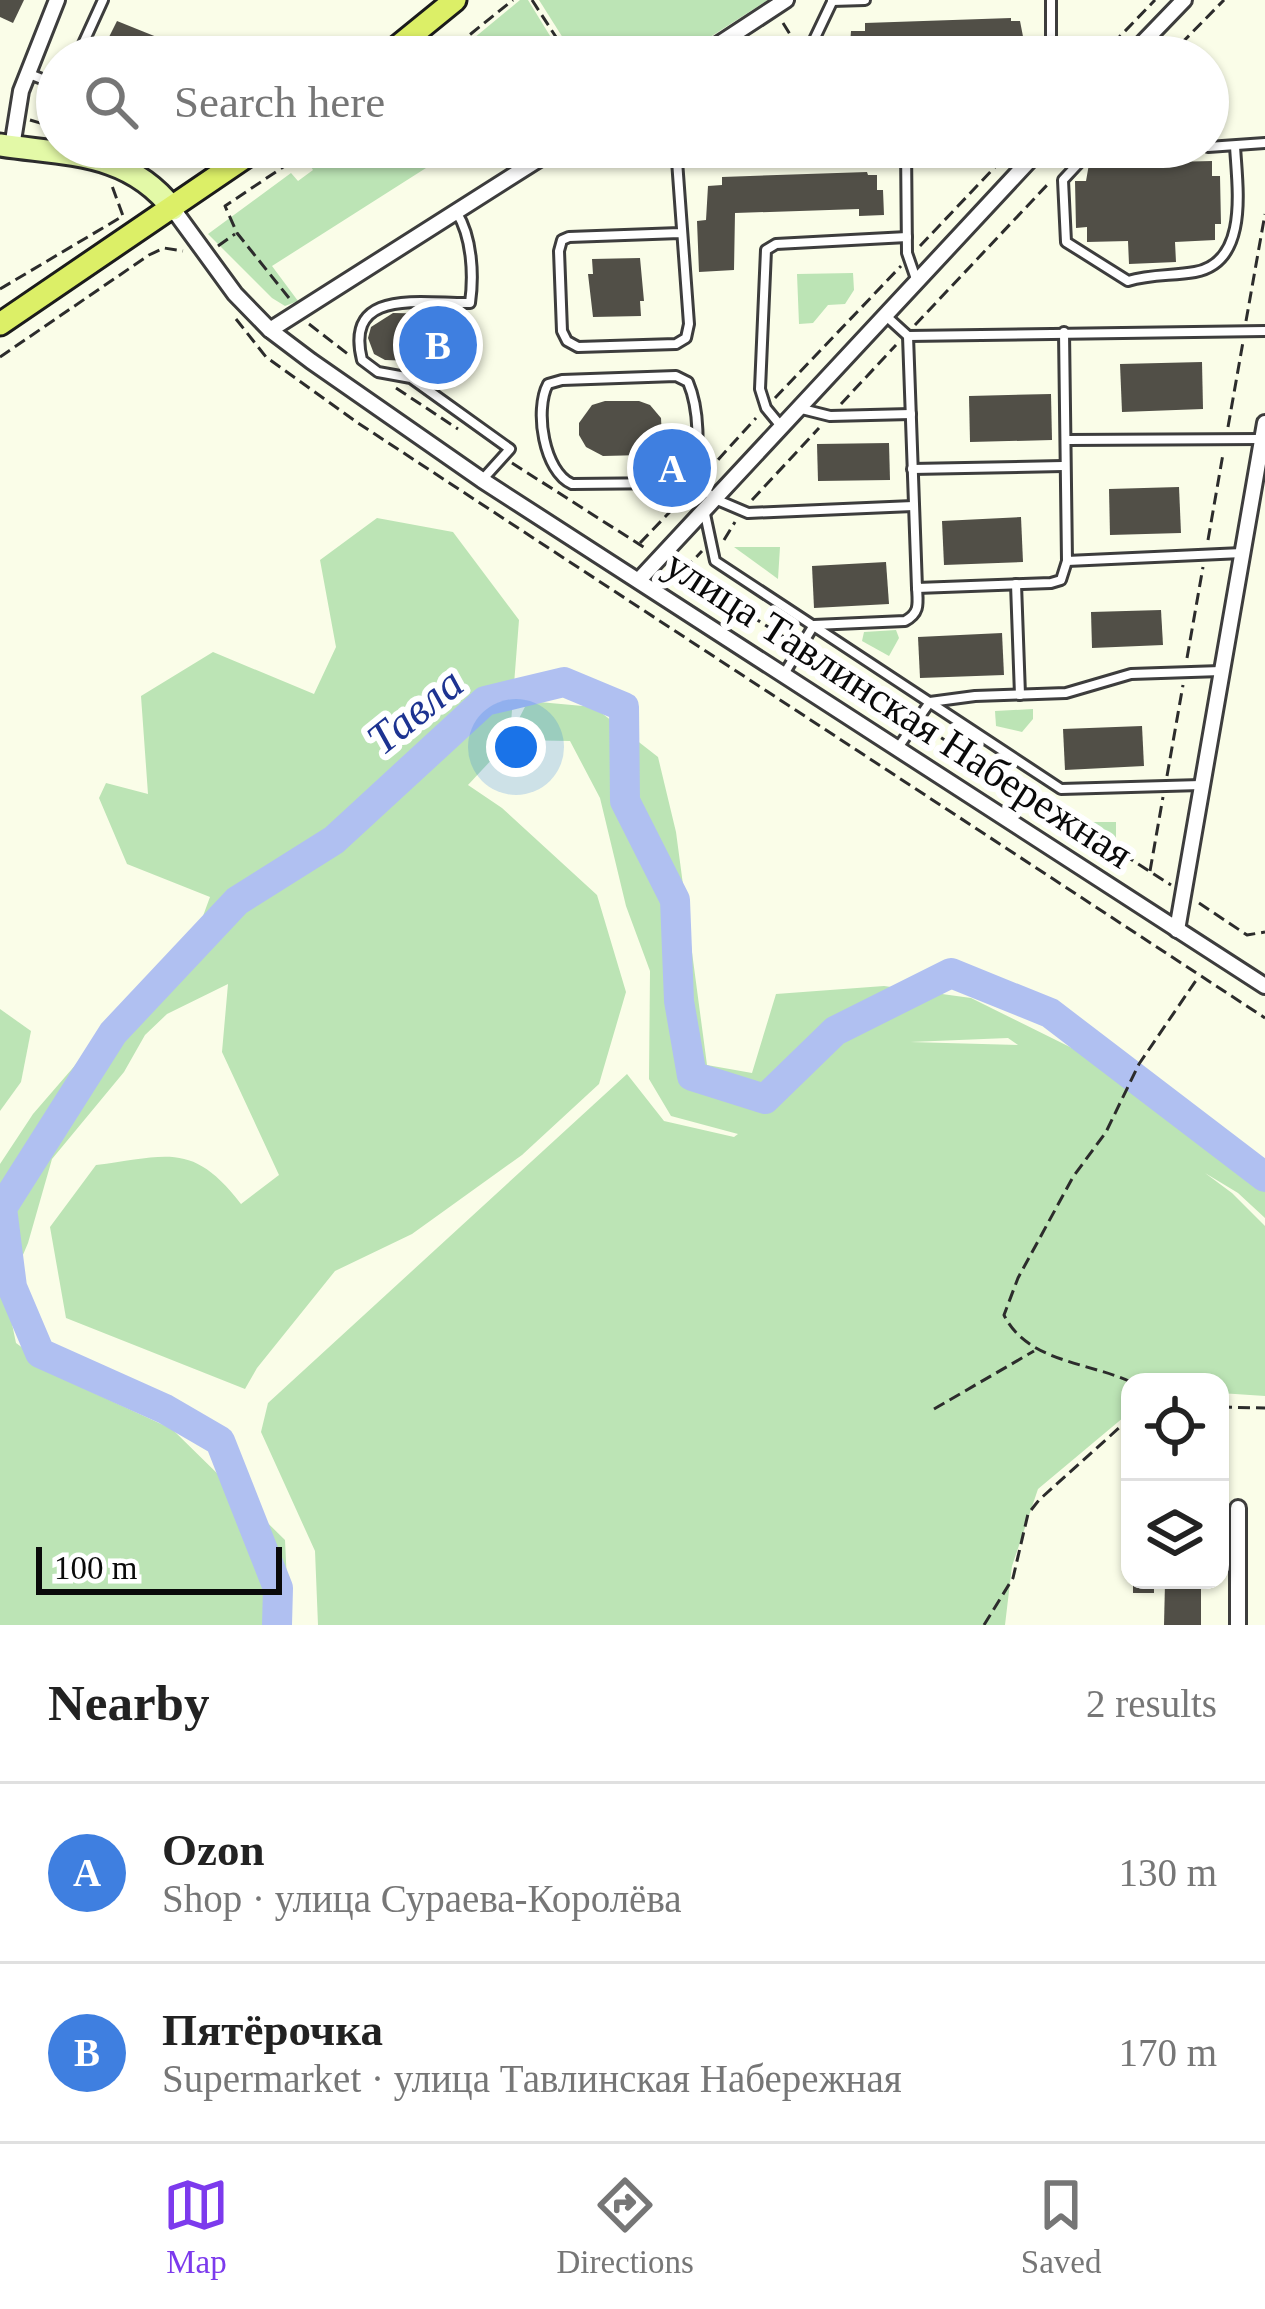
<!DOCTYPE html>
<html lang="en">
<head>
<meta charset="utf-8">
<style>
  :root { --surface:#fff; --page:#f6f6f6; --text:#222; --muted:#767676; --line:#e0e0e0; --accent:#7c3aed }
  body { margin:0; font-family:"Times New Roman",serif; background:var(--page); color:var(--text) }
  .controls { position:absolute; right:36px; bottom:36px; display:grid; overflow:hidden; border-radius:24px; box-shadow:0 3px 9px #0004 }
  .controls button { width:108px; height:108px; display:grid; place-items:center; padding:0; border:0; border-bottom:3px solid var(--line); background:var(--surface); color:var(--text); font:60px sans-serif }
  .scale { position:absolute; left:36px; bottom:30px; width:246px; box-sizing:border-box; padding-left:12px; border:6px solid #0a0a0a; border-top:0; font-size:33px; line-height:42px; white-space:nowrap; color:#0a0a0a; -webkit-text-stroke:9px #fff; paint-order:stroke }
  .you { position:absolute; left:516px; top:747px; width:42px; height:42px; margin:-30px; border:9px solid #fff; border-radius:50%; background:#1a73e8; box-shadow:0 0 0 18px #1a73e833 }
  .badge { display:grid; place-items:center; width:78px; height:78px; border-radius:50%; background:var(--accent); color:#fff; font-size:39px; font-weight:700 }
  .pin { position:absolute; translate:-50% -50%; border:6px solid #fff; box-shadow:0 3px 12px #0006 }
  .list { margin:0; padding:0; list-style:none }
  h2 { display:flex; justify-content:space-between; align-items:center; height:156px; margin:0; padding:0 48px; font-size:51px }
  h2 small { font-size:39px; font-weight:400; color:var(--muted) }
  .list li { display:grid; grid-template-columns:78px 1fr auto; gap:36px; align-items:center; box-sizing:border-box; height:180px; padding:0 48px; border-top:3px solid var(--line) }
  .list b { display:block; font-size:45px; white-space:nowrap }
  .list p { margin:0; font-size:39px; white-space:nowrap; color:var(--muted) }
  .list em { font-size:39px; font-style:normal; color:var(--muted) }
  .icon { flex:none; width:66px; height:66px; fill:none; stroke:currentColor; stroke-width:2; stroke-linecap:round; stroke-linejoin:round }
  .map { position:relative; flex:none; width:1265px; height:1625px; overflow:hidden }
  .search { position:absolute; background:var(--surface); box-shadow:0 3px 9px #0004; left:36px; right:36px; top:36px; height:132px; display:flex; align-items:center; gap:30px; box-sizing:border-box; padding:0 42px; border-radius:66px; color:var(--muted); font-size:45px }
  .sheet { height:516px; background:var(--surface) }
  nav { display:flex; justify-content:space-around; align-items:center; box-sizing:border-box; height:168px; border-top:3px solid var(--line); background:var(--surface); font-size:33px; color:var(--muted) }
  nav a { display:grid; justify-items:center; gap:6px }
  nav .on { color:var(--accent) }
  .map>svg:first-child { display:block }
  .green { fill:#bce4b5; fill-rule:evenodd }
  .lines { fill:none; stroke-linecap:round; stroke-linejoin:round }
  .river { stroke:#b0c0f1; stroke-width:30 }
  .building { fill:#514f47 }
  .lane-casing { stroke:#3d3d3d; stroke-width:14 }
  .street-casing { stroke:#3d3d3d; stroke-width:20 }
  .secondary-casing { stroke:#2c2c2c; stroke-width:27 }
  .primary-casing { stroke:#1b1b1b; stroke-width:27 }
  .path { stroke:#2c2c2c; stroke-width:3; stroke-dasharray:12 6; stroke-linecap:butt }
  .lane { stroke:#fff; stroke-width:8 }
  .street { stroke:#fff; stroke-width:14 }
  .secondary { stroke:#e3f9a7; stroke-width:21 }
  .primary { stroke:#dcef67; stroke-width:21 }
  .labels { text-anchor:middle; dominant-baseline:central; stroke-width:12; stroke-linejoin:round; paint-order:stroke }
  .street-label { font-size:42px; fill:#0a0a0a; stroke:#fff }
  .water-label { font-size:45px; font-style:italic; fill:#1d3391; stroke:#fff }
</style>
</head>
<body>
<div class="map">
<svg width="1265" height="1625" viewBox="0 0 1265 1625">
  <rect width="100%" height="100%" fill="#fafde8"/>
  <!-- green -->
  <g class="green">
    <path d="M520,0h8l35,57h-112z"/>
    <path d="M539,0h229l-89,57h-104z"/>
    <path d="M330,147h129l-187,119 26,35 -13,5 -13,-8 -64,-64 83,-61 7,8 15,-11 -5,-8z"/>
    <path d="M853,273l1,17 -9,14 -17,1 -15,18 -14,1 -2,-50z"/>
    <path d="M377,518l76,14 66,88 -9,116 18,-35 66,6 64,50 18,75 31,233 45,8 24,-79 108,-8 87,12 105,52 162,91 27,23v54l-27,-25 -33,-20 27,20 33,33v170l-45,-3v-11h-90v30l-92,77 -26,77 -7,59h-687l-3,-74 -54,-119 7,-29 359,-329 37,47 70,16 4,-3 -67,-18 -22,-37 1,-108 -24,-65 -26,-108 -30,-57 -60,-1 -42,45 34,23 95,87 29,97 -27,92 -77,71 -110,79 -77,37 -78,97 -12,21 -179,-71 -16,-91 46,-62c71,-9 97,-24 145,39l38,-29 -57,-123 6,-68 -61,30 -22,21 -21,37 -72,87 -24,84 -22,52 10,48 50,37 106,49 113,111 4,85h-289v-461l33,-50 128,-148 21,7 28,-76 -83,-33 -28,-66 7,-15 42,11 -7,-98 72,-44 101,42 22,-47 -16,-87zM1008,1038l10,7 -108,-3z"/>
    <path d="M734,547h46l-2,32z"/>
    <path d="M896,630l3,8 -10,18 -27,-15 2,-9z"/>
    <path d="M1033,709v10l-11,13 -26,-6 -1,-15z"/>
    <path d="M1076,822h40v29z"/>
    <path d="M0,1009l31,22 -10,51 -21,29z"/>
  </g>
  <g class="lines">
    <!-- river -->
    <path class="river" d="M277,1625l1,-37 -58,-147 -55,-32 -125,-56 -28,-66 -10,-79 111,-175 124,-132 97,-61 151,-139 79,-19 60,25 1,94 50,99 4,101 13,75 73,23 70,-68 116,-58 99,40 215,164"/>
  </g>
  <!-- building -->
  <g class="building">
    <path d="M0,0h24l-11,23 -13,-6z"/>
    <path d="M1011,18v3h9l7,36h-178l2,-26h14v-8z"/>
    <path d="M117,21l87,35v1h-105z"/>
    <path d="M1212,161v15h8l1,48h-6v16l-40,2 1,20 -47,2 -1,-23 -41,1v-15l-11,1 -1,-47h11l3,-17z"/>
    <path d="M867,172l1,3h9v15h6l1,25 -25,1v-7l-124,4 -1,57 -35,2 -2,-51 9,-1 2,-34 14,-1v-8z"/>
    <path d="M640,258l4,43h-4l1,15 -48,1 -5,-43h5l-1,-15z"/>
    <path d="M393,313l49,1 -1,48 -56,-2 -11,-6 -6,-16 3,-11z"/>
    <path d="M1202,362l1,47 -81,3 -2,-48z"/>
    <path d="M1051,394l1,46 -82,2 -1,-46z"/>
    <path d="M639,401l11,4 11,13 1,21 -9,11 -10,5 -40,1 -17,-9 -7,-12v-12l13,-18 13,-4z"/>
    <path d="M889,443l1,37 -72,1 -1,-37z"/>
    <path d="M1179,487l2,46 -71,2 -1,-46z"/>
    <path d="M1021,517l2,45 -79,3 -2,-44z"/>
    <path d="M886,562l3,42 -75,4 -2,-42z"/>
    <path d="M1161,610l2,35 -71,3 -1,-36z"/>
    <path d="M1002,633l2,42 -84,3 -2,-41z"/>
    <path d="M1142,726l2,40 -79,4 -2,-41z"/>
    <rect x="1133" y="1580" width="21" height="13"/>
    <path d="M1165,1583h36v42h-37z"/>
  </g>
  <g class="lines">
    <!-- lane casing -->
    <g class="lane-casing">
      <g id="lane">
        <path d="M832,1l33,-1"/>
        <path d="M77,57l26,-57"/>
        <path d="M764,57l10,-6"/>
        <path d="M812,57v-13l20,-42"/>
        <path d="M1051,57v-57"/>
        <path d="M27,73l30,12"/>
        <path d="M676,147l13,177 -3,14 -10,6 -98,3 -11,-6 -5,-10 -3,-80 3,-11 7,-3 111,-4"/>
        <path d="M906,147l1,106 9,26"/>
        <path d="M1193,147l-103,4 -27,29 3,62 62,39c23,-7 44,-5 67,-9 55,-10 42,-87 40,-126"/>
        <path d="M1208,147l57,-4"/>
        <path d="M677,154l169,-7"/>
        <path d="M457,213c15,24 17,62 13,90 -48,1 -126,-16 -108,57l16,12 33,6 99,71 -28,31"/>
        <path d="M885,315l23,21 357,-5"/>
        <path d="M1064,332l3,229 175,-8"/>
        <path d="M908,336l9,252 134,-5 10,-3 6,-19"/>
        <path d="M798,408l32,8 81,-2"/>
        <path d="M780,425l-14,-17 -6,-19 6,-139 10,-6 131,-7"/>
        <path d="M1067,440l194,-1"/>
        <path d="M912,469l151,-3"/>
        <path d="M691,478l-17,5 -102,1c-28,-12 -38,-74 -24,-100l14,-4 114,-4 12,6c11,26 13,69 3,96l24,21 33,14 165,-7"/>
        <path d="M705,514l10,47 346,228 140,-4"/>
        <path d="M1016,584l4,111"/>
        <path d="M784,674l30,-49 91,-4c15,-8 13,-17 12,-33"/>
        <path d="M897,749l33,-47 45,-6 91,-3 65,-19 90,-3"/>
      </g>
    </g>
    <!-- street casing -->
    <g class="street-casing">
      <g id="street">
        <path d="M699,57l87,-57"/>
        <path d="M1129,57l55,-57"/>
        <path d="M12,147l9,-56 36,-91"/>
        <path d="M173,209l62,85 35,36 41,31 171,119 783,506"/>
        <path d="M270,330l288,-183"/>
        <path d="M639,580l403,-433"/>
        <path d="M1177,930l88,-507"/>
        <path d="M1238,1625v-117"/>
      </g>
    </g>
    <!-- secondary casing -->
    <g class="secondary-casing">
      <path id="secondary" d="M0,145c67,10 128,6 173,64"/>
    </g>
    <!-- primary casing -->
    <g class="primary-casing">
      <g id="primary">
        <path d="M385,57l70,-57"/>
        <path d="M0,324l260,-177"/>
      </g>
    </g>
    <!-- path -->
    <g class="path">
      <path d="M532,0l37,57"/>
      <path d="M783,23l10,16"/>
      <path d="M353,57l18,-14"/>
      <path d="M442,57l71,-57"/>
      <path d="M1100,57l55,-57"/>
      <path d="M1168,57l56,-57"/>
      <path d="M30,120l27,8"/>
      <path d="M126,147l66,16 18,-6"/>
      <path d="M1061,147l10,10"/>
      <path d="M218,246l17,-12"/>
      <path d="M920,246l94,-99"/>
      <path d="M0,289l123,-73 -12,-33"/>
      <path d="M289,298l-52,-65 -12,-27 88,-59"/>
      <path d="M236,319l30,38 92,66 907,595"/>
      <path d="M1246,321l19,-107"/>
      <path d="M309,324l40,31"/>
      <path d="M915,325l134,-142"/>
      <path d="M0,357l149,-102 15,-7 19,3"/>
      <path d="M396,388l62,41"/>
      <path d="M775,398l126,-132"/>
      <path d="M841,404l55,-59"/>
      <path d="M1228,427l15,-85"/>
      <path d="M512,463l133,85"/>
      <path d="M706,473l50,-55"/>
      <path d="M752,500l67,-72"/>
      <path d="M724,540l11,-18"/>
      <path d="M1208,540l15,-86"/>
      <path d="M640,543l47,-49"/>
      <path d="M674,567l118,75"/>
      <path d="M684,570l18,-19"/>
      <path d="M810,654l98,63"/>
      <path d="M1187,658l16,-91"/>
      <path d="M926,728l245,157"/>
      <path d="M1167,776l16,-91"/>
      <path d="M1150,871l13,-74"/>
      <path d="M1199,903l48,32 18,-3"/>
      <path d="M1131,1382c-43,-20 -104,-20 -127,-67l14,-37 55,-101 33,-45 33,-68 58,-85"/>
      <path d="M1220,1407l45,1"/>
      <path d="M934,1409l100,-58"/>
      <path d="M984,1625l29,-47 15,-64 11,-14 91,-82"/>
    </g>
    <!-- lane -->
    <use href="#lane" class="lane"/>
    <!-- street -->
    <use href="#street" class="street"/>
    <!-- secondary -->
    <use href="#secondary" class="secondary"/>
    <!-- primary -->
    <use href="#primary" class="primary"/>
  </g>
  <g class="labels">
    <!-- street labels -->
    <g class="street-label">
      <text transform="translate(899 709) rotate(33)">улица Тавлинская Набережная</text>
    </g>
    <!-- water labels -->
    <g class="water-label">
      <text transform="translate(415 711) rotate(-39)">Тавла</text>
    </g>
  </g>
</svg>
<div class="controls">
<button><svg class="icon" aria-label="locate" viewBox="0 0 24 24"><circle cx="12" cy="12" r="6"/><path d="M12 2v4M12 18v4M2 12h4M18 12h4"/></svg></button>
<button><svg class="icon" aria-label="layers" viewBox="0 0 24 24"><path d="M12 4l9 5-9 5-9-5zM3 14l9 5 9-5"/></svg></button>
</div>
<div class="scale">100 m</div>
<div class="you"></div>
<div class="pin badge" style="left:672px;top:468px;background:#3f7fe0">A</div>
<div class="pin badge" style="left:438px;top:345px;background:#3f7fe0">B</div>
<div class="search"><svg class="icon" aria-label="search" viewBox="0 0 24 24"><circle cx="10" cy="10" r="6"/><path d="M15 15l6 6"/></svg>Search here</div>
</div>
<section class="sheet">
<h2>Nearby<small>2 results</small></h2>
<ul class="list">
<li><span class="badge" style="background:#3f7fe0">A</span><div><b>Ozon</b><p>Shop · улица Сураева-Королёва</p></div><em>130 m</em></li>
<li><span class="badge" style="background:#3f7fe0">B</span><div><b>Пятёрочка</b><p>Supermarket · улица Тавлинская Набережная</p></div><em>170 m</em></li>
</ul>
</section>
<nav>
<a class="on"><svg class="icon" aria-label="map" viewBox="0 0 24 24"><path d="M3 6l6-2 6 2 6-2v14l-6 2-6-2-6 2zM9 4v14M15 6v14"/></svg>Map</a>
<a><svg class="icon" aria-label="directions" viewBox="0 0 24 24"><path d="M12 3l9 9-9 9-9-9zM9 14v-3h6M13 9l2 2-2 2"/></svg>Directions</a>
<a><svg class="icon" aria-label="saved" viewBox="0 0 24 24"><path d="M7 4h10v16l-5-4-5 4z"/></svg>Saved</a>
</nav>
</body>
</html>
